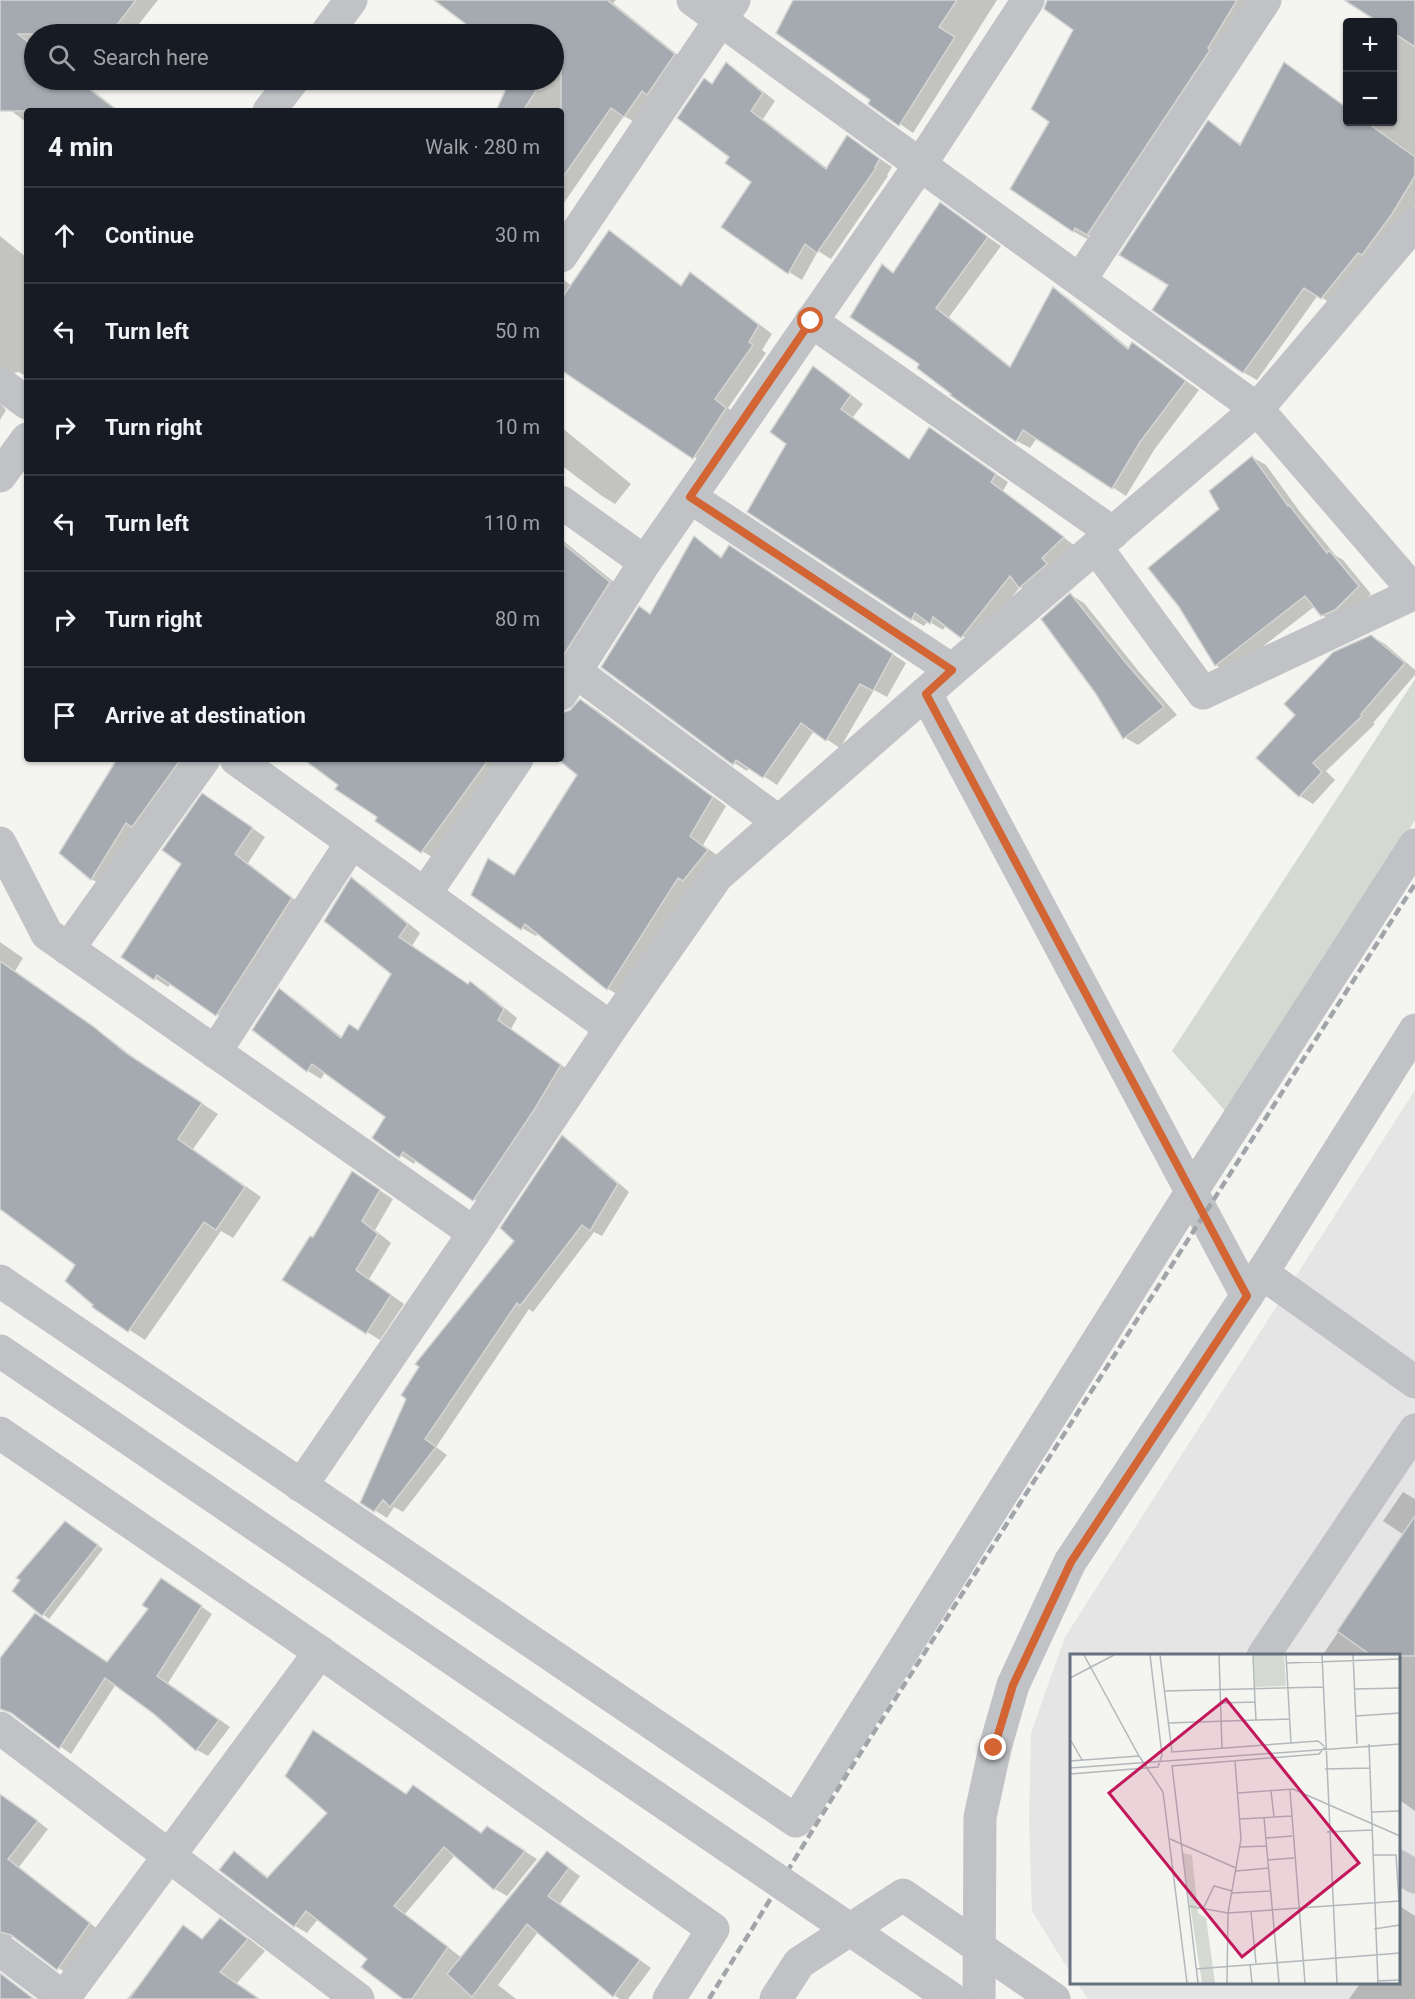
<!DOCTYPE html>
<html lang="en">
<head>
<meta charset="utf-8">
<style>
  :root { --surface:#171b24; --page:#20242c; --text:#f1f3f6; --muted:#9ea1a6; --line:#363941 }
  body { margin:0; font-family:Roboto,sans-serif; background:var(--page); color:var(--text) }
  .controls { position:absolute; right:18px; top:18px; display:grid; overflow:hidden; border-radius:6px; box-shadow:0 2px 4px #0004 }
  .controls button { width:54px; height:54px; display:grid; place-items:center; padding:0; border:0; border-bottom:2px solid var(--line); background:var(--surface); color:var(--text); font:30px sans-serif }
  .stop { position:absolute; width:18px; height:18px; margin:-14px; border:4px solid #d26533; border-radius:50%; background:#fff }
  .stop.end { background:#d26533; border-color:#fff; box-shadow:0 2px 6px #0008 }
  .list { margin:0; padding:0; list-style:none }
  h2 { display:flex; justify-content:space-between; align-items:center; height:78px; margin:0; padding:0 24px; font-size:26px }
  h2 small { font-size:20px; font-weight:400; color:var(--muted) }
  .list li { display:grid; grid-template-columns:39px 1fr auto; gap:18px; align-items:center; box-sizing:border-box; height:96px; padding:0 24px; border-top:2px solid var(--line) }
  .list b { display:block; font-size:22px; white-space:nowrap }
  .list em { font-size:20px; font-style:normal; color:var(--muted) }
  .icon { flex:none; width:33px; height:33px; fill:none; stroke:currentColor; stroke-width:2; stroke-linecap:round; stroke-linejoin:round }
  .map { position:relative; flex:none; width:1415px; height:1999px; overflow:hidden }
  .search { position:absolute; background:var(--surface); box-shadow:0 2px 4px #0004; left:24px; top:24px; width:540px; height:66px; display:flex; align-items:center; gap:15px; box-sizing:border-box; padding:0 21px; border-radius:33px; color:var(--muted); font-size:22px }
  .panel { position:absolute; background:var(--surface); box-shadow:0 2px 4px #0004; left:24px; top:108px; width:540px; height:654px; border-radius:6px }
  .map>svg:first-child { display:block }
  .built { fill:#e4e5e4 }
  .green { fill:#d4dad2 }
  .shadow { fill:#0003 }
  .building { fill:#a4aab0; stroke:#d5d5d3; stroke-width:1.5 }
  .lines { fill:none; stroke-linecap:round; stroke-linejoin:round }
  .minor { stroke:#c0c2c6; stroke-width:33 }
  .rail { stroke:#a1a5aa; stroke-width:4.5; stroke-dasharray:9 4.5; stroke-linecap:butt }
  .minor-bridge { stroke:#c0c2c6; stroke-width:33 }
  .route { stroke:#d26533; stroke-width:8 }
  .inset-road { fill:none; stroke:#b2b8bc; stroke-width:1.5 }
  .view { fill:#c2185b; fill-opacity:0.15; stroke:#c2185b; stroke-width:3 }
  .inset-edge { fill:none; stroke:#66717f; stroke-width:3 }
</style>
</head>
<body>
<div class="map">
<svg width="1415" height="1999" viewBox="0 0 1415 1999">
  <rect width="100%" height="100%" fill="#f4f4f0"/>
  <!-- built -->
  <path class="built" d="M1415,1090v909h-327l-11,-16 321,-1v-326h-326l-1,318 -39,-63 -3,-91 2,-87 34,-96z"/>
  <!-- green -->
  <path class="green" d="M1415,679v141l-179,303 -64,-72z"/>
  <!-- shadow -->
  <g class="shadow">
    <path d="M0,0h158l-27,34h-97v46h62l-6,8 29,23h-92v12l-27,-21z"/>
    <path d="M441,0h175l-3,3 75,60 -50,61 -14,-8 -63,91v-96h-58l-4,-3 12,-28h43v-46h-72l-43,-32z"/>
    <path d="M795,0h202l-84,133 -43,-30 2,-3z"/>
    <path d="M1064,0h191l-154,242 -12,-7 -2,4 -14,-8 -22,-110 24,-91z"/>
    <path d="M1354,0h61v205l-10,16 -70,85 -17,-11 -61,85 -14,-8 -73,-87 39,-163 33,23 42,-81 62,43 2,-5v20h44v-100h-13l-18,-12z"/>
    <path d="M726,64l13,8 36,29 -12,18 65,50 20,-32 44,30 -5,8 1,1 -57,83 -13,-8 -16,29 -13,-8 -36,-91 -22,-24 -26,-77 8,4z"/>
    <path d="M940,204l61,42 -52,71 62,50 43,-78 13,8 63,52 3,-5 13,8 53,38 -45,60 -28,46 -89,-58 -7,10 -13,-7 -64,-48 -32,-30 -39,-97 13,7z"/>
    <path d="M610,232l13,8 59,46 8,-12 14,8 68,52 -10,16 4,3 -38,55 11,8 -32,49 -146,-97v-90l11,8z"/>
    <path d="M0,236l27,22v119l-8,-5 -10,2 -9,7z"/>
    <path d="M813,368l13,7 37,29 -10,13 57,43 20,-31 78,53 -5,9 72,55 -42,48 -13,-7 -45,57 -29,-19 -3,5 -15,-9 -4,5 -12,-7 -163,-107 39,-68z"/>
    <path d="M0,403l6,7 -6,10z"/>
    <path d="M561,427l70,57 -16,20 -13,-8 -41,-31z"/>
    <path d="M1252,457l14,8 34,47 36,44 7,4 28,34 -22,23 -13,6 -14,-8 -7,-9 -86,67 -13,-8 5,-156z"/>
    <path d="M695,538l28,20 20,-3 163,108 -19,34 -13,-7 -34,58 -26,-17 -37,54 -27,-18 -3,4 -13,-8 -94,-155 11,7z"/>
    <path d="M561,539l69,56 -69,105z"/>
    <path d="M1071,595l13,8 56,70 37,42 -39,30 -14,-8z"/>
    <path d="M1371,636l14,8 30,26v5l-42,48 2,1 -49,47 9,9 -22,24 -13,-8 -3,-81z"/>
    <path d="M581,700l13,8 132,98 -23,39 18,13 -99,139 -14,-8 -70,-56 -2,3 -14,-8 -49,-33 16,-35 26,16 64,-101 -20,-16h2v-45l10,-2z"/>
    <path d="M117,759h93l-98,131 -21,-11 27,-119z"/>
    <path d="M305,759h199l-62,104 -20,-12z"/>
    <path d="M216,803l49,34 -17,26 56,44 -74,116 -59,-40 -3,4 -45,-30 60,-93z"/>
    <path d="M352,879l13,8 55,46 -8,13 57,39 1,-2 14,8 33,27 -6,11 63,45 -87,134 -71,-48 -2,4 -40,-26 13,-22 -62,-44 -4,7 -13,-8 -54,-41 26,-40 13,8 50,40 16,-7 34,-57z"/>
    <path d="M0,942l23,16 -8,13 95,68 33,26 75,49 -25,35 68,48 -28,41 -12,-7 -76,109 -51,-33 -17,-42 -77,-58z"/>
    <path d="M562,1137l12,7 55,48 -27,44 -8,-4 -61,80 -4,-3 -93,138 11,8 -44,57 -9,-5 -7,11 -25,-16 154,-261z"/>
    <path d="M353,1173l40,26 -18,31 16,13 -22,36 35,25 -24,36 -13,-8 -54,-93z"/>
    <path d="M1403,1492l12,7v312l-17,-12v-143h-76l82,-121 -21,-14z"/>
    <path d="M72,1526l31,23 -54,70 -35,-28 8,-11z"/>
    <path d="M172,1586l40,28 -44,69 62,44 -22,29 -11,-6 -42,-37 -39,-29 -45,70 -52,-37 -19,-10v-47l108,3z"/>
    <path d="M314,1732l93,63 18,-1 58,40 16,1 38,24 -30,37 -12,-7 -40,-34 -50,59 57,44 85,-106 33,24 -20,28 91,64 -23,31h-8l-6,-4 -76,-63 -40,53 18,14h-111l-35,-40 -52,-40 -11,14 -12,-7 -74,-56 13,-17 12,7 23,18 61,-65z"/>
    <path d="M0,1797l12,5 36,27 -29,38 81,64 -31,44 -55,-38 -10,2 -4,3z"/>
    <path d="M1398,1905l17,11v83h-66l10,-14 -4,-3h43z"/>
    <path d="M220,1920l18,10 27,21 -28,32 23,16h-133l8,-10 2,1 46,-63 16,9v3l9,5z"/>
  </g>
  <!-- building -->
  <g class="building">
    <path d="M0,0h136l-26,34h-92l16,13v33h43l41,31h-118z"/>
    <path d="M434,0h173l68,54 -28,41 -5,-4 -18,26 -13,-9 -50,72v-128l-7,12v-30h-75z"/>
    <path d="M793,0h164l-18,27 16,10 -56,89 -31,-22 2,-4 -94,-67z"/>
    <path d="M1047,0h190l-29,48 2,2 -123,185 -12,-7 -2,4 -63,-43 39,-67 -18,-13 42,-79 -29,-21z"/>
    <path d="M1344,0h71v47l-23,-15v-10h-14z"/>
    <path d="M726,62l37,31 -12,18 75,58 21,-34 33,24 -5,8 1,1 -59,85 -12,-9 -17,30 -67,-47 30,-45 -26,-19 4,-6 -52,-39 27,-40 8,6z"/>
    <path d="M1284,62l63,46v14h19l49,35v19l-23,38 -30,41 -4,-2 -37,46 -17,-11 -61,85 -91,-63 16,-25 -49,-30 89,-135 32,25z"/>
    <path d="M510,80h33l-20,31h-27z"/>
    <path d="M940,202l48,35 -52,71 74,59 43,-80 75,62 4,-7 54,39 -46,61 -28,47 -89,-59 -7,12 -66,-47 1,-1 -34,-26 2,-4 -69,-47 32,-53 11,9z"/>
    <path d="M609,230l72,56 9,-14 69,53 -10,17 4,3 -38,54 11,9 -33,51 -132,-89v-71z"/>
    <path d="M813,366l38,29 -10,14 68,50 20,-32 67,47 -5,8 73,55 -22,21 5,6 -28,24 -9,-12 -49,62 -28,-21 -3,7 -15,-11 -4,7 -164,-108 39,-68 -16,-12z"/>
    <path d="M1252,456l36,50 1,-1 38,48 2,-3 30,36 -24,24 -14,6 -16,-20 -90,70 -36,-59 -31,-39 71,-59 -10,-18z"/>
    <path d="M694,536l27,22 8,-13 164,109 -20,37 -13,-7 -34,57 -25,-18 -38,55 -27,-18 -3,5 -132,-98 38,-61 11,8z"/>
    <path d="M561,542l49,40 -49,77z"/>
    <path d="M1070,593l56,70 38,44 -41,32 -27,-45 -55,-75z"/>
    <path d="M1371,635l34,28 -44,51 1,2 -49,47 9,9 -23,25 -43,-39 39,-43 -11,-11 49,-52z"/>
    <path d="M580,699l133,98 -23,39 18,14 -25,31 -5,-3 -71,112 -82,-66 -4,6 -50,-35 17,-37 26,17 63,-100 -16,-13v-49l9,-3z"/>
    <path d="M117,759h64l-49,68 -6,-4 -35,57 -32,-27z"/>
    <path d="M303,759h186l-68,94 -46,-32 2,-4 -42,-28 3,-4z"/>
    <path d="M202,793l51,35 -18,26 57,44 -76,118 -59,-41 -3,5 -33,-23 60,-93 -19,-14z"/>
    <path d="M351,877l57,47 -9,13 69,47 2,-3 34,28 -6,11 63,45 -27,45 -61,91 -70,-49 -4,6 -27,-20 13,-21 -73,-53 -5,8 -55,-42 27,-42 62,50 8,-14 9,6 33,-56 -67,-53z"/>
    <path d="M0,961l94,66 32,26 76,50 -24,36 67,48 -29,43 -12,-8 -76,110 -36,-25 1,-2 -28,-24 10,-16 -75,-56z"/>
    <path d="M562,1135l56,49 -28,47 -8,-6 -62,81 -3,-3 -92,136 11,8 -46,60 -7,-7 -9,12 -14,-9 46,-104 -5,-4 18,-28 -4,-3 99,-123 -14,-13z"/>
    <path d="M352,1171l28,19 -18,31 16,13 -22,36 35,25 -25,39 -84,-54 28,-44 3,1z"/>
    <path d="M1415,1516v140h-43l-35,-25z"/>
    <path d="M65,1521l33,24 -56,71 -30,-25 8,-11 -4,-2z"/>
    <path d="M161,1578l41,28 -45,70 62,44 -23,31 -42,-37 -49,-36 -46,71 -48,-36 -11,-4v-51l35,-45 72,49 41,-53 -6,-4z"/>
    <path d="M313,1730l93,64 7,-9 68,48 6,-7 38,25 -31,39 -50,-43 -50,59 54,41 -36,52h-9l-42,-32 6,-8 -61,-48 -12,16 -75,-57 15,-19 33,27 60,-65 -42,-37z"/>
    <path d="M0,1794l38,27 -30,38 82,64 -33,47 -46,-35 -11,-3z"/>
    <path d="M547,1851l22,17 -21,28 92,64 -27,37 -86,-73 -55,73 -25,-23z"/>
    <path d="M220,1918l28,21 -28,33 39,27h-130l54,-74 19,14z"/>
    <path d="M0,1973l34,26h-34z"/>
  </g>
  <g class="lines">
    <!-- minor -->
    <g class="minor">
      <path d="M693,0l564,409 158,183"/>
      <path d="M326,34l25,-34"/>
      <path d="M269,111l24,-31"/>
      <path d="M561,256l173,-256"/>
      <path d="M1080,280l185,-280"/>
      <path d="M811,321l302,212"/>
      <path d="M0,383l27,20"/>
      <path d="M0,476l27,-37"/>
      <path d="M690,497l262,173"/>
      <path d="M561,502l84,60"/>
      <path d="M1096,547l107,146 212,-100"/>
      <path d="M576,672l203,150"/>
      <path d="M561,694l84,-132 275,-397 108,-165"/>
      <path d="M926,694l321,602"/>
      <path d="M236,759l375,269"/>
      <path d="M0,843l47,91 427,299"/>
      <path d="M425,894l92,-135"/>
      <path d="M68,949l136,-190"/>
      <path d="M215,1052l137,-210"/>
      <path d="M1262,1273l153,109"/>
      <path d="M0,1281l796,540 396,-630 223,-346"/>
      <path d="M0,1433l320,219 393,277 -44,70"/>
      <path d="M301,1486l173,-253 137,-205 106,-152 235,-206 305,-261 158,-186"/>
      <path d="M1263,1656l152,-226"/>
      <path d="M0,1728l358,271"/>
      <path d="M1398,1866l17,11"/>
      <path d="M0,1950l64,48"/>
      <path d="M63,1999l257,-347"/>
      <path d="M776,1999l23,-36 104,-68 151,104"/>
      <path d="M979,1999l1,-182 15,-69 18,-63 57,-123 192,-289 153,-243"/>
    </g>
    <!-- rail -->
    <path class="rail" d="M709,1999l135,-220 571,-895"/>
    <!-- minor-bridge -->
    <path class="minor-bridge" d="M0,1351l952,648"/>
  </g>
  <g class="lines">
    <!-- route -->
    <path class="route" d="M811,321l-121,176 262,173 -26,24 321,602 -176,266 -58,123 -19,63"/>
  </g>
  <!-- overview -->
  <g transform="translate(1070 1654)">
    <rect width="330" height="330" fill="#f4f4f0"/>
    <path d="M184,1h30l2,31 -31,1zM112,199l10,2 6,58 8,5 9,65h-13z" fill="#d4dad2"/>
    <path class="inset-road" d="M14,1l55,101 24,36 24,191M90,1l12,97 146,-11 6,5M149,1l3,94M216,1l5,88M252,1l15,328M283,1l4,89M217,9l113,-4M0,24l44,-23M285,35l45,-1M94,37l159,-4M185,48l1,18M150,49l35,-1 -2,-47M286,62l44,-3M98,69l122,-4M0,85l12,21M299,90l9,239M0,107l69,-5M0,114l330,-24M255,115l45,-1M0,120l88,-7 4,-12 -12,-100M220,136l15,193M201,137l3,26M168,139l55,-4 107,47M301,158l29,-1M194,164l15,165M170,165l52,-3M257,178l45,-2M196,184l26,-2M100,185l66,29M170,193l27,-1M303,201h23l3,46M198,206l26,-2M166,217l33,-3M162,239l39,-2M118,252l40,7 172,-12M133,255l11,-23 18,5M181,258l5,51M304,275l26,-4M180,310l2,19M126,315l204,-16M307,327l23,-1M128,329l-26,-217 147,-12 6,-7M157,329l1,-70 13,-74 -6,-78"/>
    <path class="view" d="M156,45l133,164 -117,94 -133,-164z"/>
    <rect width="330" height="330" class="inset-edge"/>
  </g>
</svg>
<div class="controls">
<button>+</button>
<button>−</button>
</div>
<div class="stop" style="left:811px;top:321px"></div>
<div class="stop end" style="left:994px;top:1748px"></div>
<div class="search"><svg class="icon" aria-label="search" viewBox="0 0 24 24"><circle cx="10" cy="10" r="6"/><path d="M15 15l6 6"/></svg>Search here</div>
<section class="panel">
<h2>4 min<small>Walk · 280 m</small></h2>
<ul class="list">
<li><svg class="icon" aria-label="ahead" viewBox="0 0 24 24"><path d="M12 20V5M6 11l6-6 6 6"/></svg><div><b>Continue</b></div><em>30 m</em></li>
<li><svg class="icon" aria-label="left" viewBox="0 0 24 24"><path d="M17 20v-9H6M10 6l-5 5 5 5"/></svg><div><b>Turn left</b></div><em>50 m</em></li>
<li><svg class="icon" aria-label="right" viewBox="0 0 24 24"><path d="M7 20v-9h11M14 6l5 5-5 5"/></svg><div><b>Turn right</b></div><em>10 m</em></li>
<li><svg class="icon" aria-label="left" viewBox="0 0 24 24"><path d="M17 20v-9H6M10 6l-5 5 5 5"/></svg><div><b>Turn left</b></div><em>110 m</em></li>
<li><svg class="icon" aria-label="right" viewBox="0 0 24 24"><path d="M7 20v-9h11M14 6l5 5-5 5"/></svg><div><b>Turn right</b></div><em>80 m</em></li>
<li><svg class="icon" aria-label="arrive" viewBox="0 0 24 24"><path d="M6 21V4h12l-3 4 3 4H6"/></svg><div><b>Arrive at destination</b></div></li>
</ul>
</section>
</div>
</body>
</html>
